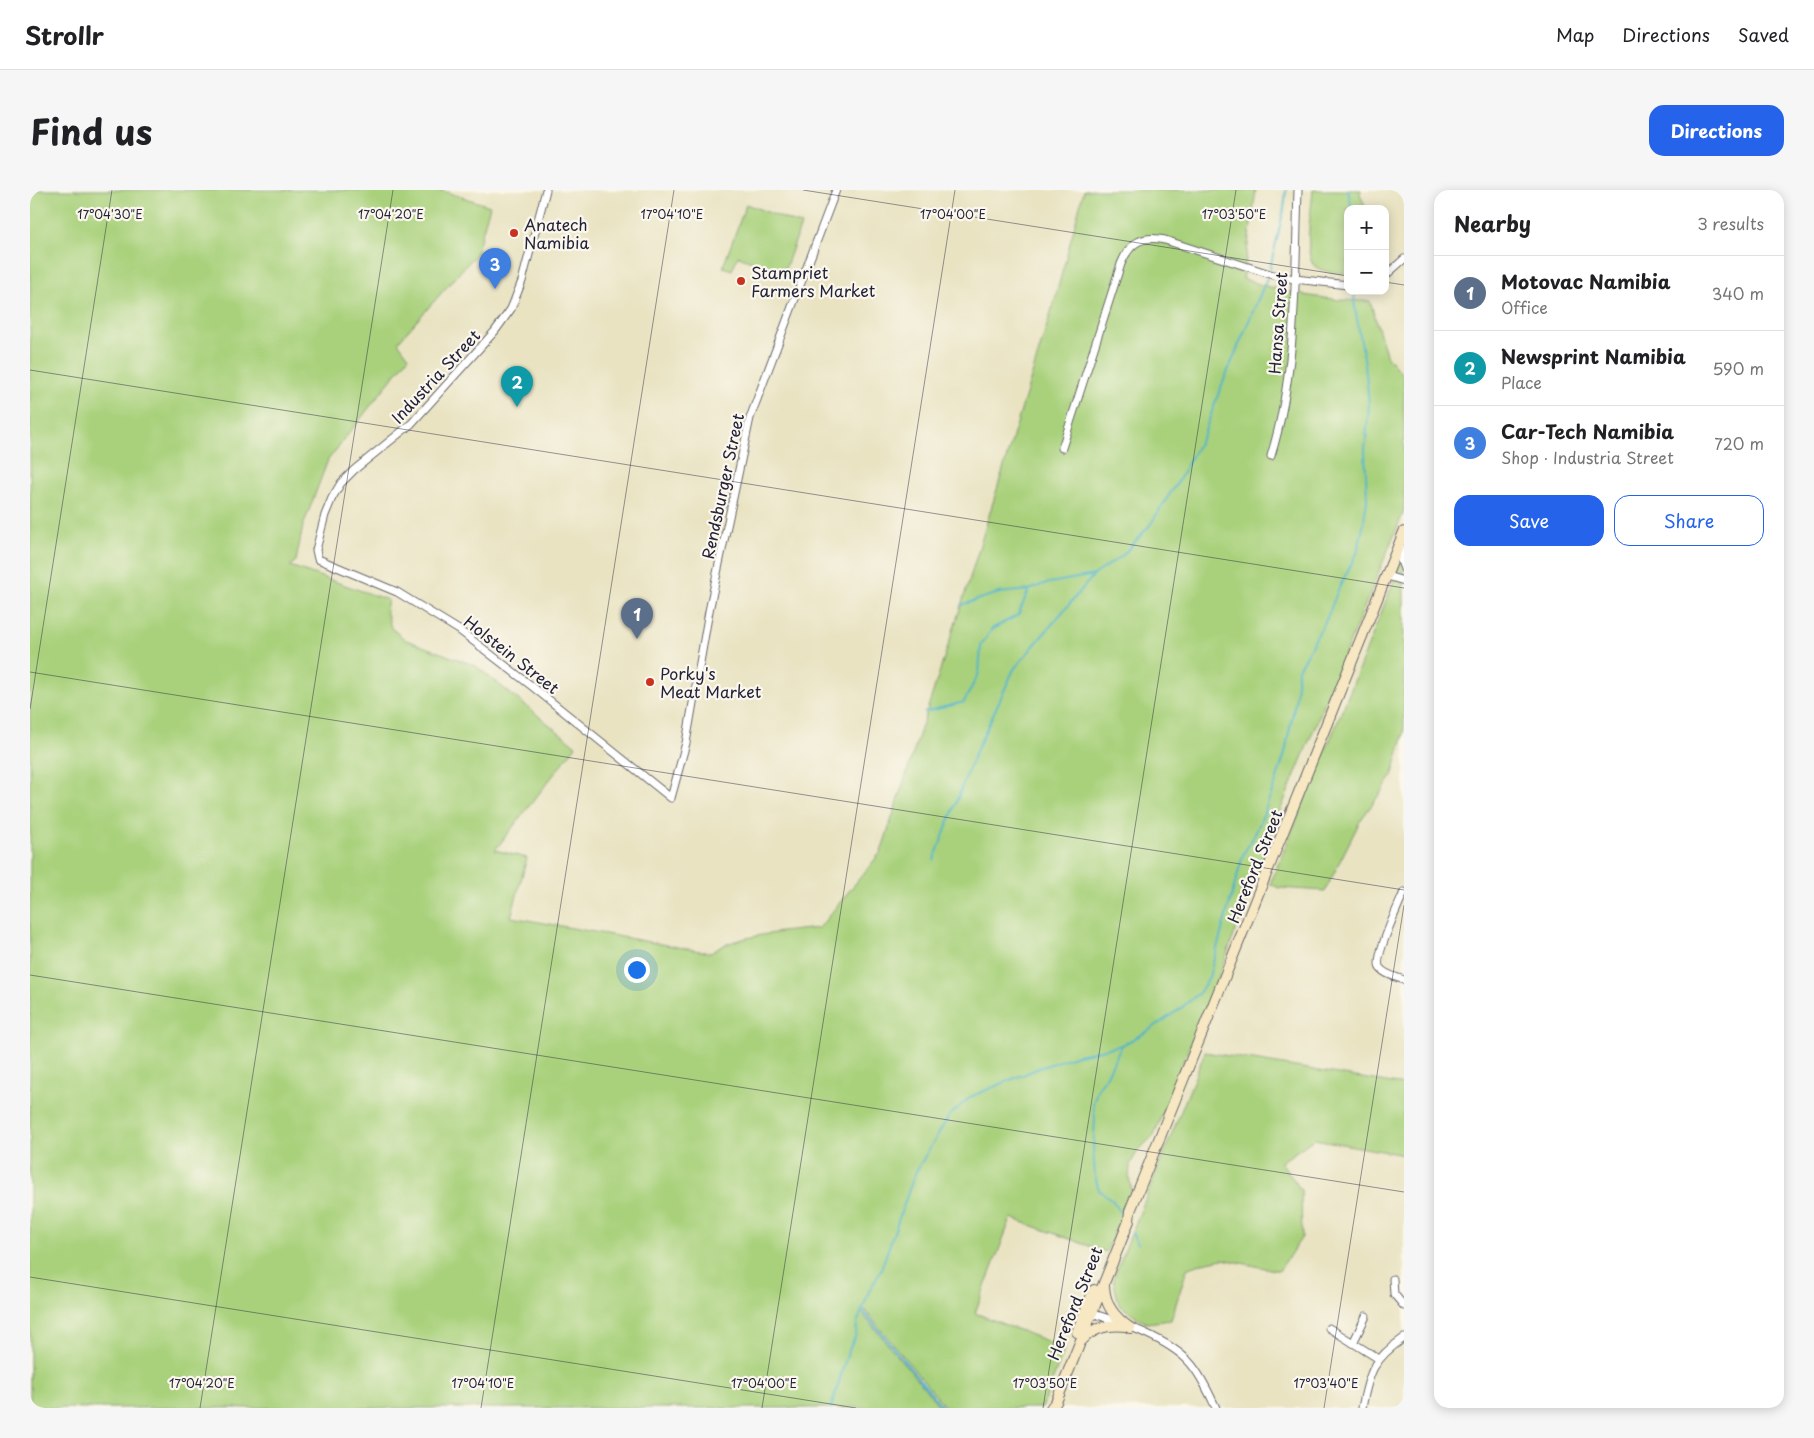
<!DOCTYPE html>
<html lang="en">
<head>
<meta charset="utf-8">
<style>
  :root { --surface:#fff; --page:#f6f6f6; --text:#202124; --muted:#757577; --line:#e0e0e0; --accent:#2563eb }
  body { margin:0; font-family:"Playpen Sans",sans-serif; background:var(--page); color:var(--text) }
  .controls { position:absolute; right:15px; top:15px; display:grid; overflow:hidden; border-radius:10px; box-shadow:0 2px 12px #0003 }
  .controls button { width:45px; height:45px; display:grid; place-items:center; padding:0; border:0; border-bottom:1px solid var(--line); background:var(--surface); color:var(--text); font:25px sans-serif }
  .you { position:absolute; left:606px; top:779px; width:18px; height:18px; margin:-12px; border:4px solid #fff; border-radius:50%; background:#1a73e8; box-shadow:0 0 0 8px #1a73e833 }
  .badge { display:grid; place-items:center; width:32px; height:32px; border-radius:50%; background:var(--accent); color:#fff; font-size:16px; font-weight:700 }
  .pin { position:absolute; translate:-50% -41px; filter:drop-shadow(0 1px 2px #0008) }
  .pin::after { content:''; position:absolute; top:26px; width:18px; height:15px; background:inherit; clip-path:polygon(0 0,100% 0,50% 100%) }
  .list { margin:0; padding:0; list-style:none }
  h2 { display:flex; justify-content:space-between; align-items:center; height:65px; margin:0; padding:0 20px; font-size:21px }
  h2 small { font-size:16px; font-weight:400; color:var(--muted) }
  .list li { display:grid; grid-template-columns:32px 1fr auto; gap:15px; align-items:center; box-sizing:border-box; height:75px; padding:0 20px; border-top:1px solid var(--line) }
  .list b { display:block; font-size:19px; white-space:nowrap }
  .list p { margin:0; font-size:16px; white-space:nowrap; color:var(--muted) }
  .list em { font-size:16px; font-style:normal; color:var(--muted) }
  .actions { display:flex; gap:10px; padding:15px 20px }
  .actions a { flex:1; padding:11px 0; border:1px solid var(--accent); border-radius:15px; text-align:center; font-size:18px; color:var(--accent) }
  .actions .main { background:var(--accent); color:#fff }
  .map { position:relative; flex:none; width:1374px; height:1218px; overflow:hidden; border-radius:15px }
  header { display:flex; align-items:center; gap:30px; box-sizing:border-box; height:70px; padding:0 25px; background:var(--surface); border-bottom:1px solid var(--line) }
  header strong { font-size:24px }
  nav { display:flex; gap:28px; margin-inline-start:auto; font-size:18px }
  .intro { display:flex; align-items:center; justify-content:space-between; box-sizing:border-box; height:120px; padding:0 30px }
  h1 { margin:0; font-size:35px }
  .button { padding:12px 22px; border-radius:15px; background:var(--accent); color:#fff; font-size:18px; font-weight:700 }
  main { display:flex; gap:30px; padding:0 30px }
  aside { flex:1; background:var(--surface); border-radius:15px; box-shadow:0 2px 12px #0003 }
  .map>svg:first-child { display:block }
  .green { fill:#a9d17c; stroke:#667a5c }
  .lines { fill:none; stroke-linecap:round; stroke-linejoin:round }
  .stream { stroke:#4bb3c9; stroke-width:2 }
  .minor-casing { stroke:#68666a; stroke-width:9 }
  .secondary-casing { stroke:#68666a; stroke-width:12 }
  .minor { stroke:#fff; stroke-width:7 }
  .secondary { stroke:#f7e8c3; stroke-width:10 }
  .ticks { fill:none; stroke:#22223b; stroke-width:1; stroke-opacity:0.45 }
  .poi-dot { fill:#c8321e; stroke:#fbf7ec; stroke-width:2 }
  .labels { text-anchor:middle; dominant-baseline:central; stroke-width:4.5; stroke-linejoin:round; paint-order:stroke }
  .poi-label { font-size:16px; fill:#22223b; stroke:#fbf7ec; text-anchor:start }
  .street-label { font-size:16px; fill:#22223b; stroke:#fbf7ec }
  .ticks-label { font-size:12px; text-anchor:middle; fill:#22223b; stroke:#fbf7ec; stroke-width:4.5; stroke-linejoin:round; paint-order:stroke }
</style>
</head>
<body>
<header>
<strong>Strollr</strong>
<nav><a>Map</a><a>Directions</a><a>Saved</a></nav>
</header>
<div class="intro"><h1>Find us</h1><a class="button">Directions</a></div>
<main>
<div class="map">
<svg width="1374" height="1218" viewBox="0 0 1374 1218">
  <rect width="100%" height="100%" fill="#fbf7ec"/>
  <filter id="ink" filterUnits="userSpaceOnUse"><feTurbulence type="fractalNoise" baseFrequency=".02" numOctaves="2"/><feDisplacementMap in="SourceGraphic" scale="10" xChannelSelector="R" yChannelSelector="G"/><feConvolveMatrix kernelMatrix="1 2 1 2 8 2 1 2 1" color-interpolation-filters="sRGB"/></filter>
  <filter id="wash" filterUnits="userSpaceOnUse"><feTurbulence type="fractalNoise" baseFrequency=".0096" numOctaves="4" result="noise"/><feDisplacementMap in="SourceGraphic" scale="20" xChannelSelector="R" yChannelSelector="G"/><feGaussianBlur stdDeviation="1.12" result="paint"/><feColorMatrix in="noise" values="0 0 0 0 0 0 0 0 0 0 0 0 0 0 0 0 0 1.4 0 .05"/><feComposite in="paint" operator="in"/></filter>
  <g filter="url(#wash)">
    <rect width="100%" height="100%" fill="#e9e3c2"/>
    <!-- green -->
    <g class="green">
      <path d="M0,0h410l50,16 -14,48 -78,88 11,15 -81,103 -25,66 -7,35 -6,5 98,34 -2,10 5,18 15,12 70,26 100,80 -81,104 32,8 -16,59 200,36c21,-18 80,-22 108,-25l62,-76 88,-271 86,-282 29,-109h172l-13,89c43,14 82,22 127,22l17,56 17,19v135l-128,310 -63,171 -32,74 -27,69 -17,17 -7,13 -1,13 3,13 -26,61 -95,-34 -36,95 90,35 -23,60h-96l-83,-100 -2,4 80,96h-911z"/>
      <path d="M1283,0h48l-1,4 6,15h-18v64c-10,0 -23,0 -32,-6 -14,-8 -4,-61 -3,-77z"/>
      <path d="M716,14l55,21 -17,47 -46,-16 -6,14 -9,-3z"/>
      <path d="M1374,365v178l-12,44 -32,44 -35,70 -46,-3 -9,-4 81,-195z"/>
      <path d="M1175,862l199,33v70l-90,-16 -33,23 20,28 1,47 -23,34 -56,-12 -26,5 -10,5 -16,51 -25,3 -27,-18 -6,-26z"/>
    </g>
    <g class="lines">
      <!-- stream -->
      <g class="stream">
        <path d="M1318,0l4,19"/>
        <path d="M1240,78l14,-59 2,-19"/>
        <path d="M931,415l38,-12 30,-3 15,-6 50,-9"/>
        <path d="M895,522l39,-10 15,-29 2,-28 11,-16 26,-14 11,-25"/>
        <path d="M904,670l39,-102 41,-89 80,-94 29,-20 27,-30 30,-47 24,-44 15,-42 48,-114"/>
        <path d="M1091,1023l-8,-12 -14,-11 -4,-14 -2,-27 2,-30 -2,-16 5,-15 8,-11 16,-32"/>
        <path d="M1102,1043l6,11"/>
        <path d="M832,1120l81,98"/>
        <path d="M801,1218l17,-56 8,-17 1,-12 6,-15 6,-17 11,-19 35,-99 34,-57 21,-19 69,-29 35,-12 48,-11 26,-14 32,-22 19,-16 10,-16 34,-122 14,-25 19,-48 9,-29 11,-56 2,-28 29,-51 11,-28 19,-37 6,-26 4,-27 -2,-50 4,-45 -4,-41 -11,-62 1,-11"/>
      </g>
    </g>
  </g>
  <g filter="url(#ink)">
    <g class="lines">
      <!-- minor casing -->
      <g class="minor-casing">
        <g id="minor">
          <path d="M516,0l-24,91 -11,28 -16,22 -84,93 -57,46 -13,13 -9,15 -7,17 -9,35 2,9 79,33 62,38 74,57 138,111 15,-55 23,-132 41,-193 86,-228"/>
          <path d="M1355,86l19,-17"/>
          <path d="M1032,258l59,-184c9,-22 21,-29 44,-24l108,35 22,4 53,6"/>
          <path d="M1241,266c26,-85 24,-178 27,-266"/>
          <path d="M1371,355v16l3,8"/>
          <path d="M1357,386l17,5"/>
          <path d="M1374,702c-5,12 -31,68 -24,76 5,7 17,9 24,12"/>
          <path d="M1363,1089l1,15 10,12"/>
          <path d="M1058,1122c32,10 82,27 103,52 11,13 18,29 25,44"/>
          <path d="M1299,1138l50,31"/>
          <path d="M1323,1153l13,-27"/>
          <path d="M1332,1218c7,-36 11,-49 42,-70"/>
        </g>
      </g>
      <!-- secondary casing -->
      <g class="secondary-casing">
        <g id="secondary">
          <path d="M1074,1096c1,19 10,31 26,42"/>
          <path d="M1047,1142l17,-42"/>
          <path d="M1052,1150c12,-13 27,-16 44,-14"/>
          <path d="M1021,1218l5,-6 73,-181 1,-10 13,-32 261,-647"/>
        </g>
      </g>
      <!-- minor -->
      <use href="#minor" class="minor"/>
      <!-- secondary -->
      <use href="#secondary" class="secondary"/>
    </g>
  </g>
  <!-- ticks -->
  <path class="ticks" d="M773,0l545,86M1355,92l19,3M0,180l1374,218M0,482l1374,218M0,519l82,-519M0,785l1374,217M0,1087l826,131M170,1218l193,-1218M451,1218l193,-1218M732,1218l193,-1218M1013,1218l193,-1218M1294,1218l80,-503"/>
  <!-- markers -->
  <g class="poi-dot">
    <circle cx="484" cy="43" r="5"/>
    <circle cx="711" cy="91" r="5"/>
    <circle cx="620" cy="492" r="5"/>
  </g>
  <g class="labels">
    <!-- poi labels -->
    <g class="poi-label">
      <text x="494" y="34">Anatech<tspan x="494" dy="18">Namibia</tspan></text>
      <text x="721" y="82">Stampriet<tspan x="721" dy="18">Farmers Market</tspan></text>
      <text x="630" y="483">Porky's<tspan x="630" dy="18">Meat Market</tspan></text>
    </g>
    <!-- street labels -->
    <g class="street-label">
      <text transform="translate(1247 133) rotate(-86)">Hansa Street</text>
      <text transform="translate(405 186) rotate(-47)">Industria Street</text>
      <text transform="translate(692 296) rotate(-78)">Rendsburger Street</text>
      <text transform="translate(482 464) rotate(38)">Holstein Street</text>
      <text transform="translate(1224 676) rotate(-68)">Hereford Street</text>
      <text transform="translate(1044 1113) rotate(-68)">Hereford Street</text>
    </g>
  </g>
  <g class="ticks-label">
    <text x="80" y="29">17°04'30"E</text>
    <text x="361" y="29">17°04'20"E</text>
    <text x="642" y="29">17°04'10"E</text>
    <text x="923" y="29">17°04'00"E</text>
    <text x="1204" y="29">17°03'50"E</text>
    <text x="172" y="1198">17°04'20"E</text>
    <text x="453" y="1198">17°04'10"E</text>
    <text x="734" y="1198">17°04'00"E</text>
    <text x="1015" y="1198">17°03'50"E</text>
    <text x="1296" y="1198">17°03'40"E</text>
  </g>
</svg>
<div class="controls">
<button>+</button>
<button>−</button>
</div>
<div class="you"></div>
<div class="pin badge" style="left:607px;top:449px;background:#5c6f8a">1</div>
<div class="pin badge" style="left:487px;top:217px;background:#0f9aa8">2</div>
<div class="pin badge" style="left:465px;top:99px;background:#3f7fe0">3</div>
</div>
<aside>
<h2>Nearby<small>3 results</small></h2>
<ul class="list">
<li><span class="badge" style="background:#5c6f8a">1</span><div><b>Motovac Namibia</b><p>Office</p></div><em>340 m</em></li>
<li><span class="badge" style="background:#0f9aa8">2</span><div><b>Newsprint Namibia</b><p>Place</p></div><em>590 m</em></li>
<li><span class="badge" style="background:#3f7fe0">3</span><div><b>Car-Tech Namibia</b><p>Shop · Industria Street</p></div><em>720 m</em></li>
</ul>
<div class="actions"><a class="main">Save</a><a>Share</a></div>
</aside>
</main>
</body>
</html>
